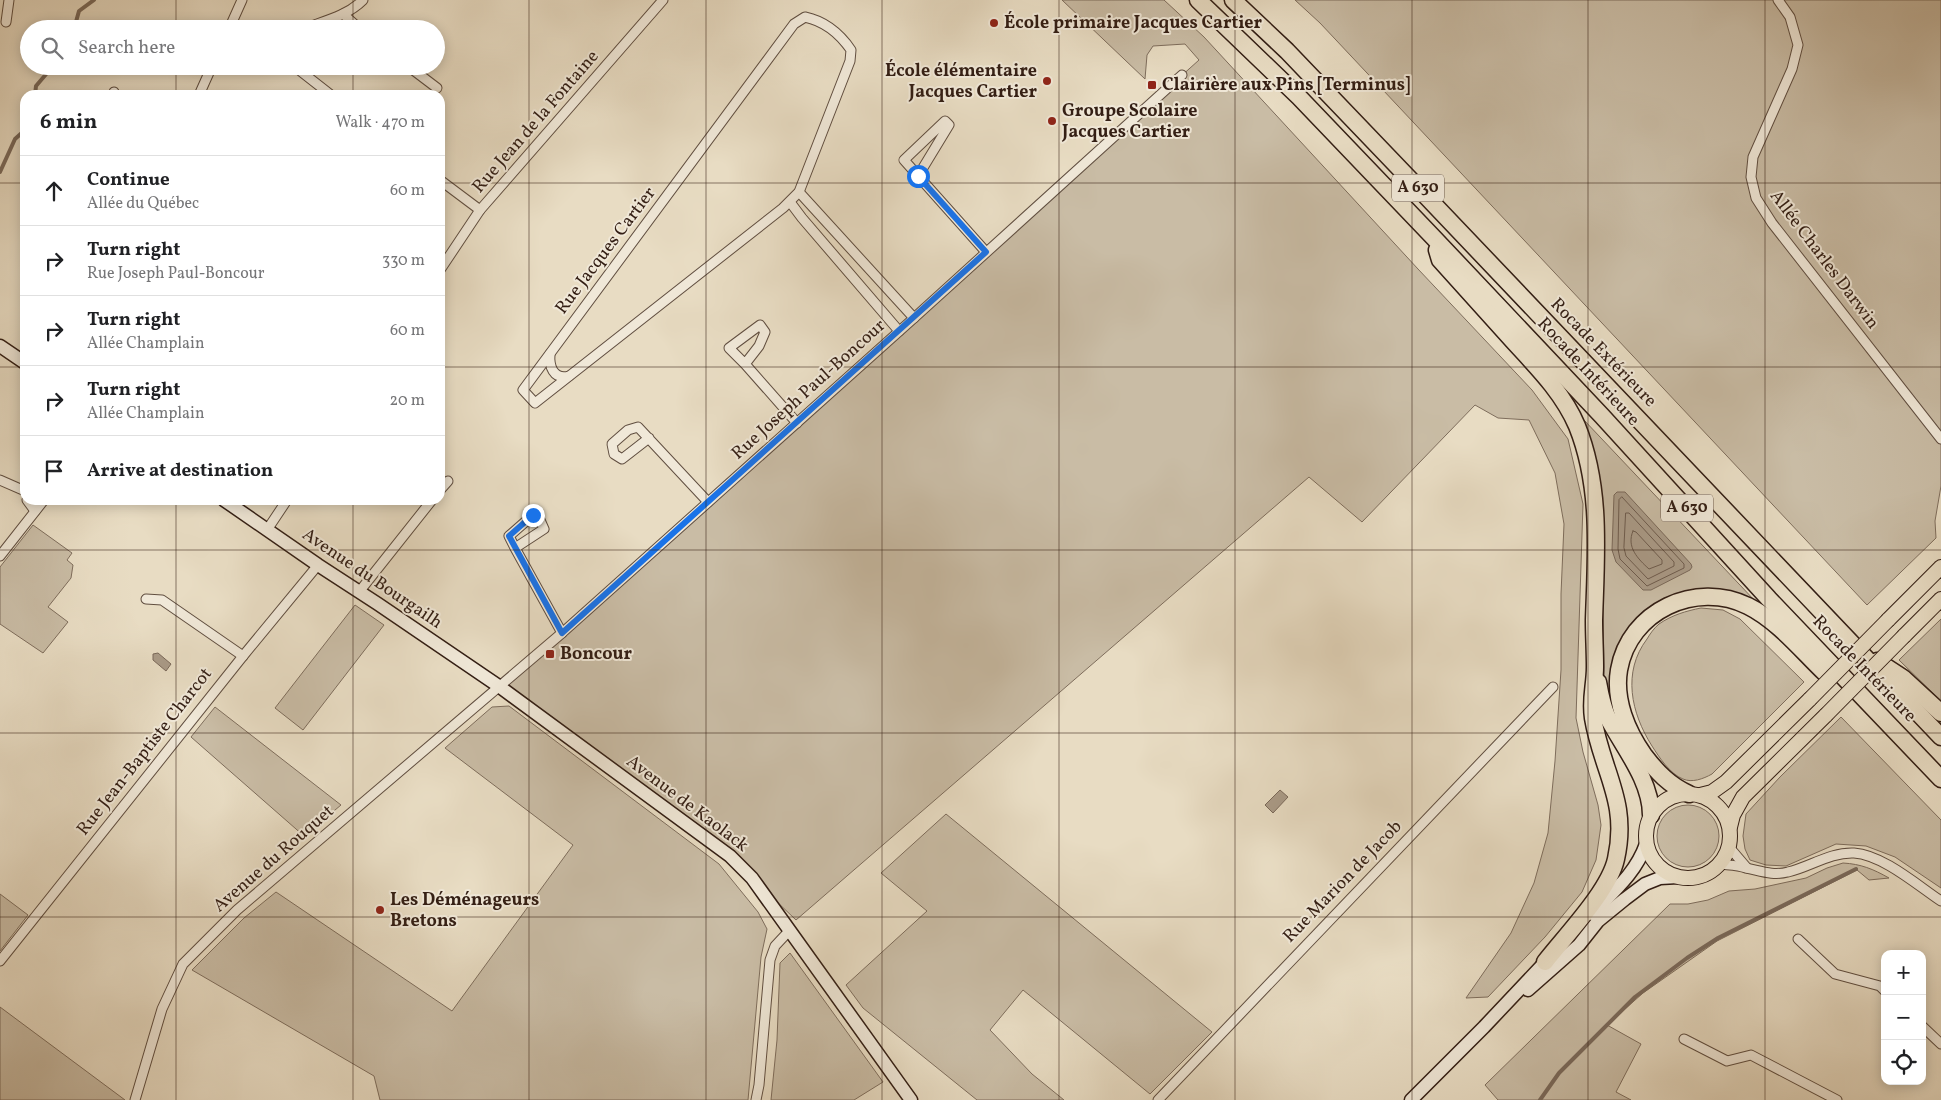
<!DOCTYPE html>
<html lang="en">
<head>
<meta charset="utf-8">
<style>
  :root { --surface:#fff; --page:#f2f2f2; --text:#202124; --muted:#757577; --line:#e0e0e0 }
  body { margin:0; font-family:Vollkorn,serif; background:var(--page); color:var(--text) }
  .controls { position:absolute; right:15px; bottom:15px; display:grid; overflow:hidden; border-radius:10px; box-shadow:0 2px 12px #0003 }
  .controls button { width:45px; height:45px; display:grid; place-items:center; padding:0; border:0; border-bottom:1px solid var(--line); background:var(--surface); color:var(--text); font:25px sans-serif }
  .stop { position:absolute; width:15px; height:15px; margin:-11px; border:4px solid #1a73e8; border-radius:50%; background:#fff }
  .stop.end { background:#1a73e8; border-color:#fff; box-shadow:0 1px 5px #0008 }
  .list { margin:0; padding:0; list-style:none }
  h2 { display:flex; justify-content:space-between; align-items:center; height:65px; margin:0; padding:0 20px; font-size:21px }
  h2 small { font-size:16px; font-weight:400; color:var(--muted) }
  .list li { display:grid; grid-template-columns:32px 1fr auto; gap:15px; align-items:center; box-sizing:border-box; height:70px; padding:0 20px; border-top:1px solid var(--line) }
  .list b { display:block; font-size:19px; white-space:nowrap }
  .list p { margin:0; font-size:16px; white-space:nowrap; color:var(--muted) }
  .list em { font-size:16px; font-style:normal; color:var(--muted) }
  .icon { flex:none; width:28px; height:28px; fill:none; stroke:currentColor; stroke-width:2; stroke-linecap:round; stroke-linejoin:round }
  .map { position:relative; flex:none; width:1941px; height:1100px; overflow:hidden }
  .search { position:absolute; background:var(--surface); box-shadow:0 2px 12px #0003; left:20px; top:20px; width:425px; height:55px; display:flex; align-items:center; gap:12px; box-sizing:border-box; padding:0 18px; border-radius:28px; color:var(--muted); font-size:19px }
  .panel { position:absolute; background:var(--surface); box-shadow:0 2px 12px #0003; left:20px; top:90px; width:425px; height:415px; border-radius:15px }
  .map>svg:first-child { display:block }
  .green { fill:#c9bca5; stroke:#7e6d5c }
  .water { fill:#aa9b88; stroke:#7a695a }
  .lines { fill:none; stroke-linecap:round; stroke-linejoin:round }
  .shore { stroke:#6e5c4e; stroke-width:1 }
  .stream { stroke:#7a695a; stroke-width:4 }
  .street-casing { stroke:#604e40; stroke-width:11 }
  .secondary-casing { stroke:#331e14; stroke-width:15 }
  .primary-casing { stroke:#331e14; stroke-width:16 }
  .highway-casing { stroke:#331e14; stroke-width:19 }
  .street { stroke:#f0e8d8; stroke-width:9 }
  .secondary { stroke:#f0e8d8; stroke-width:12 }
  .primary { stroke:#e8dcc3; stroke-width:14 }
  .highway { stroke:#e8dcc3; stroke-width:16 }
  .primary-bridge-casing { stroke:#331e14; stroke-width:16; stroke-linecap:butt }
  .primary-bridge { stroke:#e8dcc3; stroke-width:14 }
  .route { stroke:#1a73e8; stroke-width:6 }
  .grid { fill:none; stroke:#331e14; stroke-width:1; stroke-opacity:0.55 }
  .poi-dot { fill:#8f2418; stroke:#f0e8d8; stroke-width:2 }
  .labels { text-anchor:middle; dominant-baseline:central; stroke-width:4; stroke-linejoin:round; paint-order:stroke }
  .shield { fill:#f0e8d8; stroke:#6c5b4f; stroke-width:1 }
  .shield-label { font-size:16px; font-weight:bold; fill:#331e14 }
  .poi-label { font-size:18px; font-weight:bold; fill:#331e14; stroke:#f0e8d8; text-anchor:start }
  .street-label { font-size:18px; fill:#331e14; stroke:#f0e8d8 }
</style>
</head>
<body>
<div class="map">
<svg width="1941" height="1100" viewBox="0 0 1941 1100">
  <rect width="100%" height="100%" fill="#e8dcc3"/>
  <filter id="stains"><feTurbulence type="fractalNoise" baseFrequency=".004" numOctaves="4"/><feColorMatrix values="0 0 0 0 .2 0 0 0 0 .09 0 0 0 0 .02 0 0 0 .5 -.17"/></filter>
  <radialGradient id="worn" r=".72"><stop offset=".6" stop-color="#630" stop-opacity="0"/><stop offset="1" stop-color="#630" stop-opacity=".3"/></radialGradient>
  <!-- green -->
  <g class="green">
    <path d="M1062,0h102l40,37 214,232 114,121 36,49 15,65 -7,214 7,34 15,53 3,20 -5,35 -14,32 -37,45 -57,60 -22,1 45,-65 23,-50 14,-50 7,-72 6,-91v-76l3,-70 -9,-51 -26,-53 -31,-2 -23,-13 -113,117 -53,-45 -513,443 -44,-42 -252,-191 699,-627 -14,-16 -32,2 -6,9 -2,24z"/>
    <path d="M1295,0h646v486l-6,35 1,17 -69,67 -547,-582z"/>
    <path d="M1583,419l173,183 -20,-8 -20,-5 -26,2 -20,5 -15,8 -15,12 -14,19 -15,49 2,32 -9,-40 -2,-150 -10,-79z"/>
    <path d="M33,525l39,28 -5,7 6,5 -2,13 -23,29 20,15 -25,31 -43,-29v-57z"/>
    <path d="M355,605l29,20 -81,105 -28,-22z"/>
    <path d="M1701,608l22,2 17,9 64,63 -92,92c-9,5 -20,9 -29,5 -13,-5 -24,-22 -31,-33 -21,-33 -30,-74 -5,-107 3,-5 7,-11 12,-15 13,-9 27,-13 42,-16z"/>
    <path d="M1941,619v82l-42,-41z"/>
    <path d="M509,706l210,158 39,48 9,17 -6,28 -13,143h-368l-6,-24 -182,-106 52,-52 32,-26 176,119 121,-166 -128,-97 47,-41z"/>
    <path d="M215,707l126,98 -37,31 -113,-99z"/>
    <path d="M1841,717l100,103v68l-46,-31 -29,-11 -30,-2 -50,22 -20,-1 -16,-5 -5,-11 -2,-13 3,-22 34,-37z"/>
    <circle cx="1688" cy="836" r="31"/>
    <path d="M946,814l266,218 -62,62 -127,-104 -33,40 42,44 32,26h-87l-114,-92 -17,-23 81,-74 -46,-38z"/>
    <path d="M1843,863c18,1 30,6 46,15l-20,2 -12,-10 -140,71 -74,52 -36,32 34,19 -25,48 15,8h-133l-13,-15 185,-181h18l20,-4 21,-9 26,-2 51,-11 21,-10z"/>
    <path d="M0,894l28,21 -28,36z"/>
    <path d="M790,953l93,129 -29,18h-83l6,-60 3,-77z"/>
    <path d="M0,1007l125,93h-125z"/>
  </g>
  <!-- water -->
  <g class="water">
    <path d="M1617,492h8l66,72 1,3 -2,3 -39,20h-8l-27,-28 -4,-12 2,-55z"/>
    <path d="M158,653l13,11 -5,7 -13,-11v-6z"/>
    <path d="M1280,790l8,7 -15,16 -8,-8z"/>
  </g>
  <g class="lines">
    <!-- shore -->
    <g class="shore">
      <path d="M1622,497l62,67v4l-37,18 -27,-27 -2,-10 1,-49z"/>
      <path d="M1626,513h3l45,49v4l-26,13 -22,-23 -2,-8z"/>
      <path d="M1633,531l3,1 26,28v4l-13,5c-11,-10 -23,-22 -16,-38z"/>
    </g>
    <!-- stream -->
    <g class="stream">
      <path d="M74,29l5,-18 15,-11"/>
      <path d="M35,95l1,-9 17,-20"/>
      <path d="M0,172l15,-33 10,-9"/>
      <path d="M1540,1100l19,-27 76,-76 52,-39 31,-20 138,-69"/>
    </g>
    <!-- street casing -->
    <g class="street-casing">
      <g id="street">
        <path d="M1778,0l12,17 8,28 -6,24 -39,88 -2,20 5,21 16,25 169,216"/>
        <path d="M343,14l17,15"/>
        <path d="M805,17c19,4 35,17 46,33l-1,11 -51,131 -16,16 -248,195 -12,-13 271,-366z"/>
        <path d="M6,22l3,-22"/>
        <path d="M229,29l13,-29"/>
        <path d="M303,29c21,-8 44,-13 60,-29"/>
        <path d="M294,66l37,29"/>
        <path d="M408,66l29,22"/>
        <path d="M113,95l1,-3"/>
        <path d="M199,95l13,-29"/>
        <path d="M918,176l31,-51 -4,-4 -41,39 82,92"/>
        <path d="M440,180l40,30"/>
        <path d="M799,192l115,126"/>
        <path d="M790,202l12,16 97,113"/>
        <path d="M440,270l40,-60 183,-210"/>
        <path d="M550,354c-1,12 3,26 19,22"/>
        <path d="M745,364l-16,-16 31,-23 5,7 -6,14 -14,18 52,59"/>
        <path d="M649,438l-27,21 -8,-5 -2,-10 16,-14 10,-3 70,75"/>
        <path d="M0,480l25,11"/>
        <path d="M440,490l8,-9"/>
        <path d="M27,500l8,11"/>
        <path d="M267,530l20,-30"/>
        <path d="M515,548l29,-19 -4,-9 -7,-5 -24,21 6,12 47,85"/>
        <path d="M0,556l44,-56"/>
        <path d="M359,592l73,-92"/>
        <path d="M146,599l16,1 81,56"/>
        <path d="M1729,847l18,21"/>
        <path d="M1720,864c8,1 18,1 26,4 15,3 27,8 42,4 22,-5 42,-20 66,-19 29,2 63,32 87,48"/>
        <path d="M1798,939l37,35 45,12 5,5"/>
        <path d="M0,961l243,-305 75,-91"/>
        <path d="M1922,1026l19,18"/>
        <path d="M1684,1039l43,22 24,-6 86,45"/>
        <path d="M135,1100l27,-91 21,-45 54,-54 325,-277 352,-315 268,-243"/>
        <path d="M756,1100l3,-15 11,-125 5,-14 14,-15"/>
        <path d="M1158,1100l395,-413"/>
      </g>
    </g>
    <!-- secondary casing -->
    <g class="secondary-casing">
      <g id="secondary">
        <path d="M0,346l25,17"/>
        <path d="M224,500l94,65 60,39 122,83 230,169 22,22 159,222"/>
        <path d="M1592,914c21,-22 44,-41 54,-70"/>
        <path d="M1528,990l51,-45 19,-24 27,-22 20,-15 15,-6 18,-1"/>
        <path d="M1411,1100l73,-73 66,-70"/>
      </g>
    </g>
    <!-- primary casing -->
    <g class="primary-casing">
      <g id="primary">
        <path d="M1888,620l53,-53"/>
        <path d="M1904,636l37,-37"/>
        <circle cx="1688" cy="836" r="42"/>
        <path d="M1700,795l12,-3 14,-10 84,-83"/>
        <path d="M1730,827l3,-12 10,-18 83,-82"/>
      </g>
    </g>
    <!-- highway casing -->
    <g class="highway-casing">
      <g id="highway">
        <path d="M1198,0l101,97 134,140 169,179 167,183 172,180"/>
        <path d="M1233,0l54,51 137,143 517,543"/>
        <path d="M1437,250l3,10c24,27 49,54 73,81 24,26 50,52 64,85 25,62 19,129 17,194 0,16 1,31 1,47 0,19 -5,31 -2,51 9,54 36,83 23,141 -7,32 -50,76 -71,103"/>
        <path d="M1877,661l26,17 38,35"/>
        <path d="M1598,682c2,11 4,23 9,34 16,31 44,64 44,99"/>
        <path d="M1689,794c-20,-9 -32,-22 -45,-39 -17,-24 -30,-55 -25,-85 10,-59 77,-90 129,-64 30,15 53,44 77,67"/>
      </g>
    </g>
    <!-- street -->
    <use href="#street" class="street"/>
    <!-- secondary -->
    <use href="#secondary" class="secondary"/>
    <!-- primary -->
    <use href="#primary" class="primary"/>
    <!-- highway -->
    <use href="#highway" class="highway"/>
    <!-- primary-bridge casing -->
    <g class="primary-bridge-casing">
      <g id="primary-bridge">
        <path d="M1810,699l78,-79"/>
        <path d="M1826,715l78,-79"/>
      </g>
    </g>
    <!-- primary-bridge -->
    <use href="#primary-bridge" class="primary-bridge"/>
  </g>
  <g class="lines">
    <!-- route -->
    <path class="route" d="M533,515l-24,21 53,97 424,-381 -68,-76"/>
  </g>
  <!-- grid -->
  <path class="grid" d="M176,0v29M353,0v29M529,0v1100M706,0v1100M882,0v1100M1059,0v1100M1235,0v1100M1412,0v1100M1588,0v1100M1765,0v1100M176,66v29M353,66v29M0,183h25M440,183h1501M0,367h25M440,367h1501M176,500v600M353,500v600M0,550h1941M0,733h1941M0,917h1941"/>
  <!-- markers -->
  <g class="poi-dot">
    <circle cx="994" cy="23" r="5"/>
    <circle cx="1047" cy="81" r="5"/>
    <rect x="1147" y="80" width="10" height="10" rx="2.5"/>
    <circle cx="1052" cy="121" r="5"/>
    <rect x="545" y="649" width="10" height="10" rx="2.5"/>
    <circle cx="380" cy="910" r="5"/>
  </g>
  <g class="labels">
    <!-- shield labels -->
    <g class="shield">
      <rect x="1392" y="174.5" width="52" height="27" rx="4"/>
      <rect x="1661" y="494.5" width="52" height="27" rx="4"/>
    </g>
    <g class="shield-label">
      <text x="1418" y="188">A 630</text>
      <text x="1687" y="508">A 630</text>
    </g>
    <!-- poi labels -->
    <g class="poi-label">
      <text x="1004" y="23">École primaire Jacques Cartier</text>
      <text x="1037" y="71" text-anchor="end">École élémentaire<tspan x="1037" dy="21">Jacques Cartier</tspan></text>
      <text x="1162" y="85">Clairière aux Pins [Terminus]</text>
      <text x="1062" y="111">Groupe Scolaire<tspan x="1062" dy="21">Jacques Cartier</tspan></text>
      <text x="560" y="654">Boncour</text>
      <text x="390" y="900">Les Déménageurs<tspan x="390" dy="21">Bretons</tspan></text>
    </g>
    <!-- street labels -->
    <g class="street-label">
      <text transform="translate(536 122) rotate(-49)">Rue Jean de la Fontaine</text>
      <text transform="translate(606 251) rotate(-53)">Rue Jacques Cartier</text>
      <text transform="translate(1824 260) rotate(53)">Allée Charles Darwin</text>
      <text transform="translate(1603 353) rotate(46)">Rocade Extérieure</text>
      <text transform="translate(1588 372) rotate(47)">Rocade Intérieure</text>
      <text transform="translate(809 390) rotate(-42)">Rue Joseph Paul-Boncour</text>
      <text transform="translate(372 579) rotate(34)">Avenue du Bourgailh</text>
      <text transform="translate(1864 669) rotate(46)">Rocade Intérieure</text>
      <text transform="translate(145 752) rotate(-52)">Rue Jean-Baptiste Charcot</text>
      <text transform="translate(687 804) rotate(37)">Avenue de Kaolack</text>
      <text transform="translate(274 859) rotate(-41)">Avenue du Rouquet</text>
      <text transform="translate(1343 882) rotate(-46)">Rue Marion de Jacob</text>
    </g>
  </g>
  <rect width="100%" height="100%" filter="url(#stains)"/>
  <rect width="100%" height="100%" fill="url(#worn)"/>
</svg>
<div class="controls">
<button>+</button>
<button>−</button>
<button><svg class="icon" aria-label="locate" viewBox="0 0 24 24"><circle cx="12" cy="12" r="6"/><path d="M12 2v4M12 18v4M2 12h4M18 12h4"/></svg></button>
</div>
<div class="stop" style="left:918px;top:176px"></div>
<div class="stop end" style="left:533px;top:515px"></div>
<div class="search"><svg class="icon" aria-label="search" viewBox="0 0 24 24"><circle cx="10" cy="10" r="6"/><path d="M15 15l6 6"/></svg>Search here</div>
<section class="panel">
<h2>6 min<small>Walk · 470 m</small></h2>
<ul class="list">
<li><svg class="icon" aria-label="ahead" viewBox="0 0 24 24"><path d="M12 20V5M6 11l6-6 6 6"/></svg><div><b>Continue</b><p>Allée du Québec</p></div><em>60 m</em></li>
<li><svg class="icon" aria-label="right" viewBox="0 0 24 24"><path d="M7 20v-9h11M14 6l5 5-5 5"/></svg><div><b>Turn right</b><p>Rue Joseph Paul-Boncour</p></div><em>330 m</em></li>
<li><svg class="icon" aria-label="right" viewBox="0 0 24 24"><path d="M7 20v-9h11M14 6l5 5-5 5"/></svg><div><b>Turn right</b><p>Allée Champlain</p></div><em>60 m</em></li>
<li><svg class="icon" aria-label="right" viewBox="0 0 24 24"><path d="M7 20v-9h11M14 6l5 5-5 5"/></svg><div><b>Turn right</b><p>Allée Champlain</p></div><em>20 m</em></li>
<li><svg class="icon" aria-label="arrive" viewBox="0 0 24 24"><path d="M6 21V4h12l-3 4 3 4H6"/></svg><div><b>Arrive at destination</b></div></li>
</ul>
</section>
</div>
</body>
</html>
